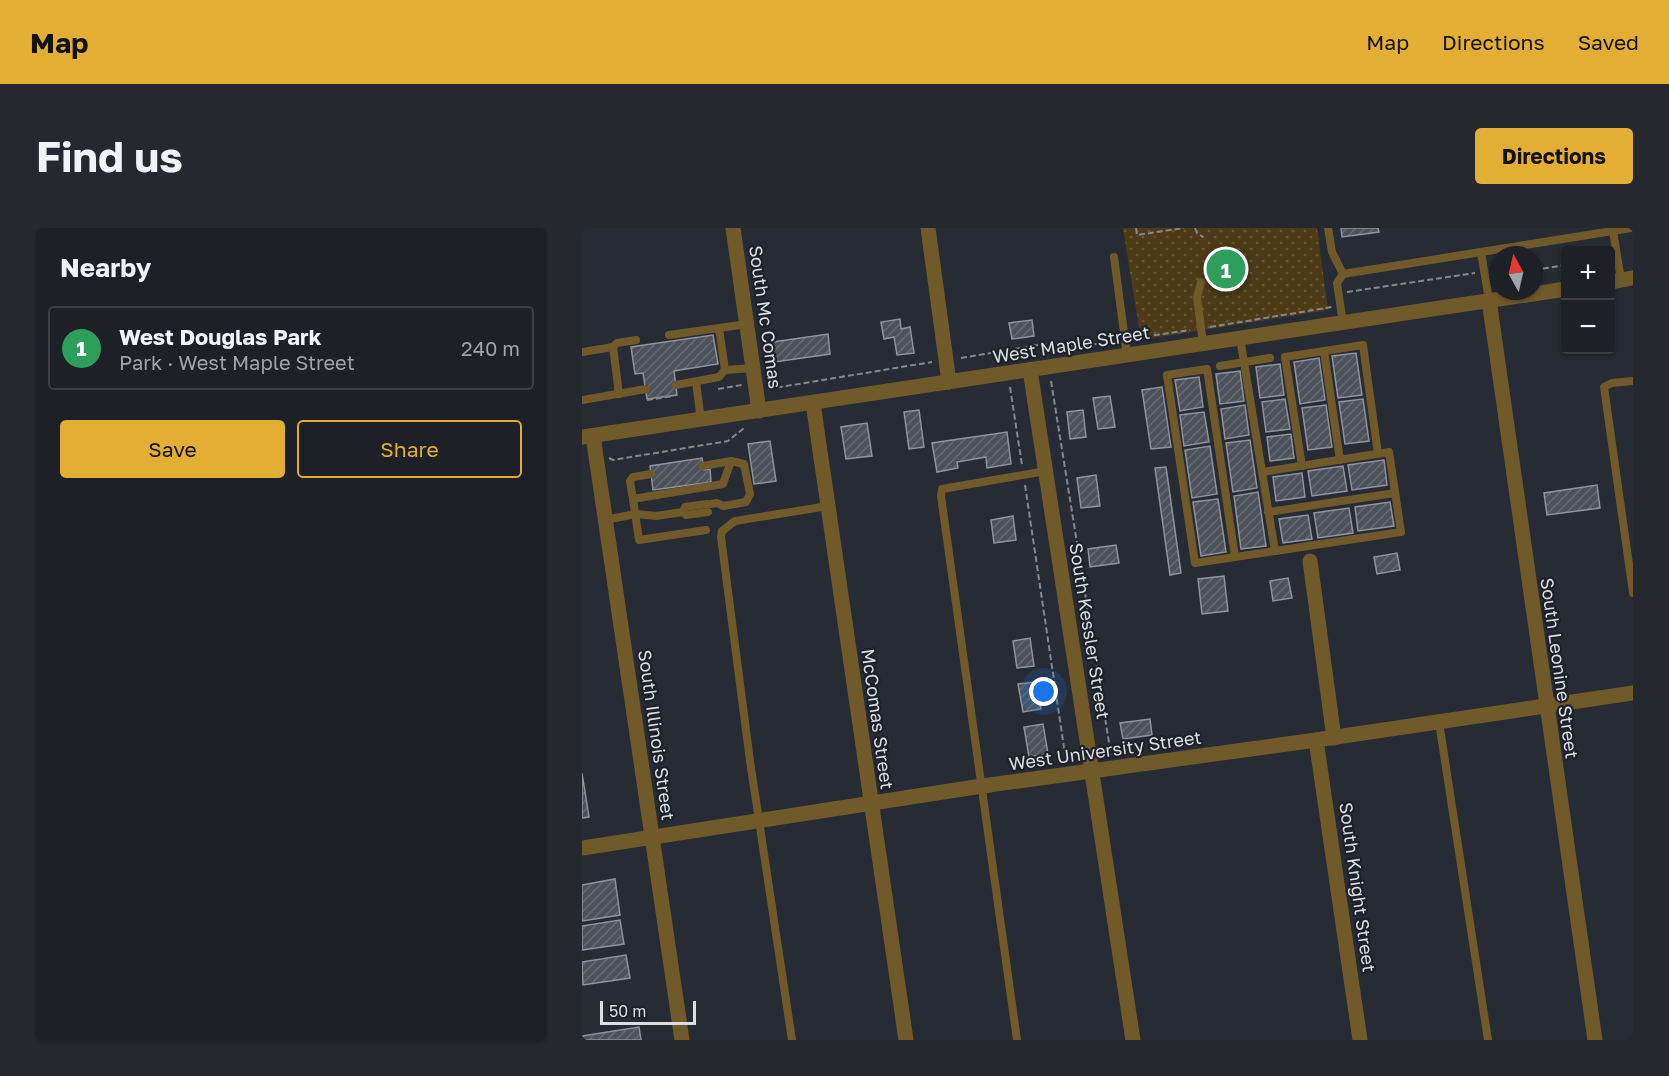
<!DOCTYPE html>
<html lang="en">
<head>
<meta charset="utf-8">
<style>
  :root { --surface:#1d2026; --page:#25282e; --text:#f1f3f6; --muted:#a0a3a7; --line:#3b3e43; --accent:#e2af34 }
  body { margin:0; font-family:"Golos Text",sans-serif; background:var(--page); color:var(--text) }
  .controls { position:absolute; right:18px; top:18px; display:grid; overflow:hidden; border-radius:6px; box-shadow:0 2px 4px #0004 }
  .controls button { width:54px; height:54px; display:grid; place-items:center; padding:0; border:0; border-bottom:2px solid var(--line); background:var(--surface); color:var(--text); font:30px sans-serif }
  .compass { position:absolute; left:907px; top:18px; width:54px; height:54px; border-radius:50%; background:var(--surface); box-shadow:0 2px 4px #0004; rotate:352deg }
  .scale { position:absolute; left:18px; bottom:15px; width:96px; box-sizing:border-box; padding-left:6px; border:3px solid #dcdee4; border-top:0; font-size:16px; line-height:21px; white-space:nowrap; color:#dcdee4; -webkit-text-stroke:4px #1d2129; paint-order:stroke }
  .you { position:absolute; left:462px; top:464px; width:21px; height:21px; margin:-15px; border:4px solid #fff; border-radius:50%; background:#1a73e8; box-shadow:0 0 0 9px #1a73e833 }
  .badge { display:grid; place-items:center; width:39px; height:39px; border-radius:50%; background:var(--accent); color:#fff; font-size:20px; font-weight:700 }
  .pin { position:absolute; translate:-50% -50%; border:3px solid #fff; box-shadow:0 2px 6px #0006 }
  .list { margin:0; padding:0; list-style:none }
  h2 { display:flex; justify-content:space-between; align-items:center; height:78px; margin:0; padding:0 24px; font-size:26px }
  h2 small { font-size:20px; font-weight:400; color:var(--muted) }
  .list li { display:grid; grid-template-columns:39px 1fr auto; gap:18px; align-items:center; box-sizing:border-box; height:84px; margin:0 12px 12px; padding:0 12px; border:2px solid var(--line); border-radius:6px }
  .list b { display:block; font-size:22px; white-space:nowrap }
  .list p { margin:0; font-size:20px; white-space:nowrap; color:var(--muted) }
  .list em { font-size:20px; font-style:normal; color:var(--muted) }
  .actions { display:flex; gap:12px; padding:18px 24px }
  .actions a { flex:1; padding:14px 0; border:2px solid var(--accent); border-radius:6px; text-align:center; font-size:21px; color:var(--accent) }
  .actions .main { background:var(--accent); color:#111 }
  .map { position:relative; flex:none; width:1051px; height:812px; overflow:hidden; border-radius:6px }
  header { display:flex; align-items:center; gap:36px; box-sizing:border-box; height:84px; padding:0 30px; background:var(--accent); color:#111 }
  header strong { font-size:28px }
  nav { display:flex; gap:33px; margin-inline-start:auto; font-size:21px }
  .intro { display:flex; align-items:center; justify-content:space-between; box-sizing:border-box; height:144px; padding:0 36px }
  h1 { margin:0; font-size:42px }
  .button { padding:15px 27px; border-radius:6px; background:var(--accent); color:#111; font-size:21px; font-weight:700 }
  main { display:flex; gap:36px; padding:0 36px }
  aside { flex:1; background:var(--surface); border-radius:6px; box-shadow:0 2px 4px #0004 }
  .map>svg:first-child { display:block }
  .park { fill:url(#park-dots) }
  .building { fill:url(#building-hatch); stroke:#8e939d; stroke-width:1.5 }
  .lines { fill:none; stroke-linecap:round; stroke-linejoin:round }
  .path { stroke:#84878e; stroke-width:2; stroke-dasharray:6 3; stroke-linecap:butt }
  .service { stroke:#705a2a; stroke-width:8 }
  .minor { stroke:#705a2a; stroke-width:15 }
  .tertiary { stroke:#705a2a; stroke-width:15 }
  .labels { text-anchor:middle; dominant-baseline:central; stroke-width:4.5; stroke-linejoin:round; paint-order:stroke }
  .street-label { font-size:18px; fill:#dcdee4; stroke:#1d2129 }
</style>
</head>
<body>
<header>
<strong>Map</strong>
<nav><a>Map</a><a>Directions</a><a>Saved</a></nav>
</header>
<div class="intro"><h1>Find us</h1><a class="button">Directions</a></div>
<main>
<aside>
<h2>Nearby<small></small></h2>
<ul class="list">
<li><span class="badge" style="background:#2e9e5b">1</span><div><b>West Douglas Park</b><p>Park · West Maple Street</p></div><em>240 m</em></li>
</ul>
<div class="actions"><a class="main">Save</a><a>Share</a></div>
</aside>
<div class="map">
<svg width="1051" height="812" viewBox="0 0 1051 812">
  <defs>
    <pattern id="park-dots" width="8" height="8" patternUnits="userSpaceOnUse" patternTransform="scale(1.5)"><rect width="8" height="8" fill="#4d3b17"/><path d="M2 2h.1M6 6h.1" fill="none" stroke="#665739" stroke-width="1.8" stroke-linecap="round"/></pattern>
    <pattern id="building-hatch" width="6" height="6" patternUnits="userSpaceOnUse" patternTransform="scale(1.5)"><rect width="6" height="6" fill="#4c515a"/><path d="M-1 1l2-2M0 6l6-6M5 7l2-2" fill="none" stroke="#656a72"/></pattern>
  </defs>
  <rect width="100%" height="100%" fill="#272b33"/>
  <!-- park -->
  <path class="park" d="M541,0h194l11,82 -187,30z"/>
  <!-- building -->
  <g class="building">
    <path d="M759,0h37l1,4 -37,5z"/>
    <path d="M318,91l1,10 9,-2 4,26 -17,2 -3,-18 -10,2 -3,-17z"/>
    <path d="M450,92l2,16 -22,3 -3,-16z"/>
    <path d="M246,106l2,20 -55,8 -2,-20z"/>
    <path d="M131,107l5,29 -44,7 3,24 -30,4 -4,-26 -8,1 -4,-27z"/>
    <path d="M774,125l6,42 -24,3 -6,-42z"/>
    <path d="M737,130l6,42 -25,4 -6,-42z"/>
    <path d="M698,136l4,31 -24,3 -4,-31z"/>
    <path d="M658,143l4,30 -24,3 -4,-30z"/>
    <path d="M617,149l4,30 -23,4 -5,-31z"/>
    <path d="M580,159l9,60 -20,2 -9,-59z"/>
    <path d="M528,168l5,31 -17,2 -5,-31z"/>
    <path d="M703,171l5,30 -24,3 -4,-30z"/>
    <path d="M781,171l6,42 -24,3 -6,-42z"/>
    <path d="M663,177l4,30 -24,4 -4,-30z"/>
    <path d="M744,177l6,42 -24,3 -6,-42z"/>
    <path d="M337,182l5,37 -15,2 -5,-37z"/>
    <path d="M501,182l3,27 -16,2 -3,-27z"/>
    <path d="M622,184l5,30 -25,4 -4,-31z"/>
    <path d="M285,195l5,33 -26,3 -5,-32z"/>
    <path d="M425,204l4,32 -24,4 -1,-11 -29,5 1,6 -21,4 -5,-29z"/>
    <path d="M709,206l3,24 -24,3 -3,-24z"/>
    <path d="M668,212l7,48 -24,4 -7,-49z"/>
    <path d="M188,213l6,40 -22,3 -6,-40z"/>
    <path d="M628,218l7,48 -25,4 -7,-48z"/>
    <path d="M120,230l2,12 6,-1 1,13 -58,8 -3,-24z"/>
    <path d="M802,232l3,25 -35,5 -4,-25z"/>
    <path d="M761,238l4,25 -35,5 -4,-25z"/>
    <path d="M584,239l15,106 -11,2 -15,-107z"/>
    <path d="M720,245l3,24 -29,4 -3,-24z"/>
    <path d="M514,247l4,31 -19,2 -4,-30z"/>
    <path d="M1015,257l3,23 -53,7 -3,-22z"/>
    <path d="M676,264l8,54 -25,3 -7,-53z"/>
    <path d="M636,271l8,53 -25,4 -8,-54z"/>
    <path d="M808,274l4,24 -36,5 -3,-24z"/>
    <path d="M767,280l4,25 -35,5 -4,-25z"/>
    <path d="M726,287l4,24 -29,4 -4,-24z"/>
    <path d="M431,288l3,24 -22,3 -3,-23z"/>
    <path d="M534,317l3,18 -29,4 -2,-18z"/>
    <path d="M815,325l3,17 -23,4 -3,-17z"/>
    <path d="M642,348l4,35 -26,3 -4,-35z"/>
    <path d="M706,350l4,20 -19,3 -3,-20z"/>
    <path d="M448,410l4,28 -17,2 -4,-27z"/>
    <path d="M454,454l5,27 -18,3 -5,-28z"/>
    <path d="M568,491l2,16 -29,4 -3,-16z"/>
    <path d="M461,496l5,30 -19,3 -5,-30z"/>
    <path d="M0,545l7,44 -7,1z"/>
    <path d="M33,651l5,36 -38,6v-36z"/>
    <path d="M38,692l4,24 -42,6v-24z"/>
    <path d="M44,727l4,23 -47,7 -1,-23z"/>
    <path d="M57,799l2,13h-59v-4z"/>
  </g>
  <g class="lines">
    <!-- path -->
    <g class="path">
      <path d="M554,0l1,7 47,-7"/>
      <path d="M613,0l2,5 6,4"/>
      <path d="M952,42l32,-5"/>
      <path d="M765,64l128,-19"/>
      <path d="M628,99l122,-20"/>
      <path d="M554,110l54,-8"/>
      <path d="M379,130l83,-14 39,2 33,-5"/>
      <path d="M469,153l60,374"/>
      <path d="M428,159l12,78"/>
      <path d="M136,161l24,-4"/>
      <path d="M186,161l164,-27"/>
      <path d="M65,172l27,-4"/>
      <path d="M27,230l4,2 115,-19 16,-13"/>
      <path d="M443,257l41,276"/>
    </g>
    <!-- service -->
    <g class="service">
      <path d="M746,0l4,24 11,22"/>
      <path d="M1031,3l8,49"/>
      <path d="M899,24l150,-24"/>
      <path d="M532,29l13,98"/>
      <path d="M619,54l-4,15 6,47"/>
      <path d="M761,95l-6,-40 6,-9 138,-22 8,48"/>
      <path d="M137,100l28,-4"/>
      <path d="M87,107l50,-7 6,42 -6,7 -43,8"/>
      <path d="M658,110l35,213 126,-19 -12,-80 -127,20"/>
      <path d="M31,119l4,-4 19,-3"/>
      <path d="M742,123l16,109"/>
      <path d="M0,124l31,-5 6,47"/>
      <path d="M638,138l50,-8"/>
      <path d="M143,142l28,-2"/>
      <path d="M1051,153l-21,2 -8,4 29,206"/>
      <path d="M114,154l5,38"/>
      <path d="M0,172l64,-11"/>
      <path d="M121,238l28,-5 13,3 6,30 -4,8 -23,4 -6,-3 -6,1"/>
      <path d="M720,238l-17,-109 78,-12 15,109"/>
      <path d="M51,271l-3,-18 3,-4 18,-3"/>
      <path d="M101,284l3,3 22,-3"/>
      <path d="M686,284l127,-19"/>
      <path d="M23,292l31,-6 20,2 27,-4 2,-5 22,-3"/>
      <path d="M124,302l-67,10 -6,-41 90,-15 8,-23"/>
      <path d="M653,329l-28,-188 -40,6 28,188 80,-12"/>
      <path d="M857,494l49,318"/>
      <path d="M210,812l-42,-279 -29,-224 1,-6 13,-10 93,-15"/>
      <path d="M435,812l-76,-544 1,-7 104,-18"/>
    </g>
    <!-- minor -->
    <g class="minor">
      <path d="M151,0l26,183"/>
      <path d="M346,0l21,154"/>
      <path d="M907,72l106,740"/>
      <path d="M448,142l103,670"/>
      <path d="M231,175l93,637"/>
      <path d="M11,208l89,604"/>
      <path d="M728,333l24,177"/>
      <path d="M734,512l44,300"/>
      <path d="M0,620l400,-62 334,-46 317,-47"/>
    </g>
    <!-- tertiary -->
    <g class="tertiary">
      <path d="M1028,54l23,-4"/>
      <path d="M0,209l984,-148"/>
    </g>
  </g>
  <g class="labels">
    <!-- street labels -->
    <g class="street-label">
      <text transform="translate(184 89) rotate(82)">South Mc Comas</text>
      <text transform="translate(489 116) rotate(-9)">West Maple Street</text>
      <text transform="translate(508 403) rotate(81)">South Kessler Street</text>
      <text transform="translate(978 440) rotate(82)">South Leonine Street</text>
      <text transform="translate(296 491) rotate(82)">McComas Street</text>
      <text transform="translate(75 507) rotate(82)">South Illinois Street</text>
      <text transform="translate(523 522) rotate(-8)">West University Street</text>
      <text transform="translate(776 659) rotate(82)">South Knight Street</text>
    </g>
  </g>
</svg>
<div class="controls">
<button>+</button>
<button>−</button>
</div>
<svg class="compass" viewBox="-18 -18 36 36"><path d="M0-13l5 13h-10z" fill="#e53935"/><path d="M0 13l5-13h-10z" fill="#a0a3a7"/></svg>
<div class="scale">50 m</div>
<div class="you"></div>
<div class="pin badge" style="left:644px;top:41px;background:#2e9e5b">1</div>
</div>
</main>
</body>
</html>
